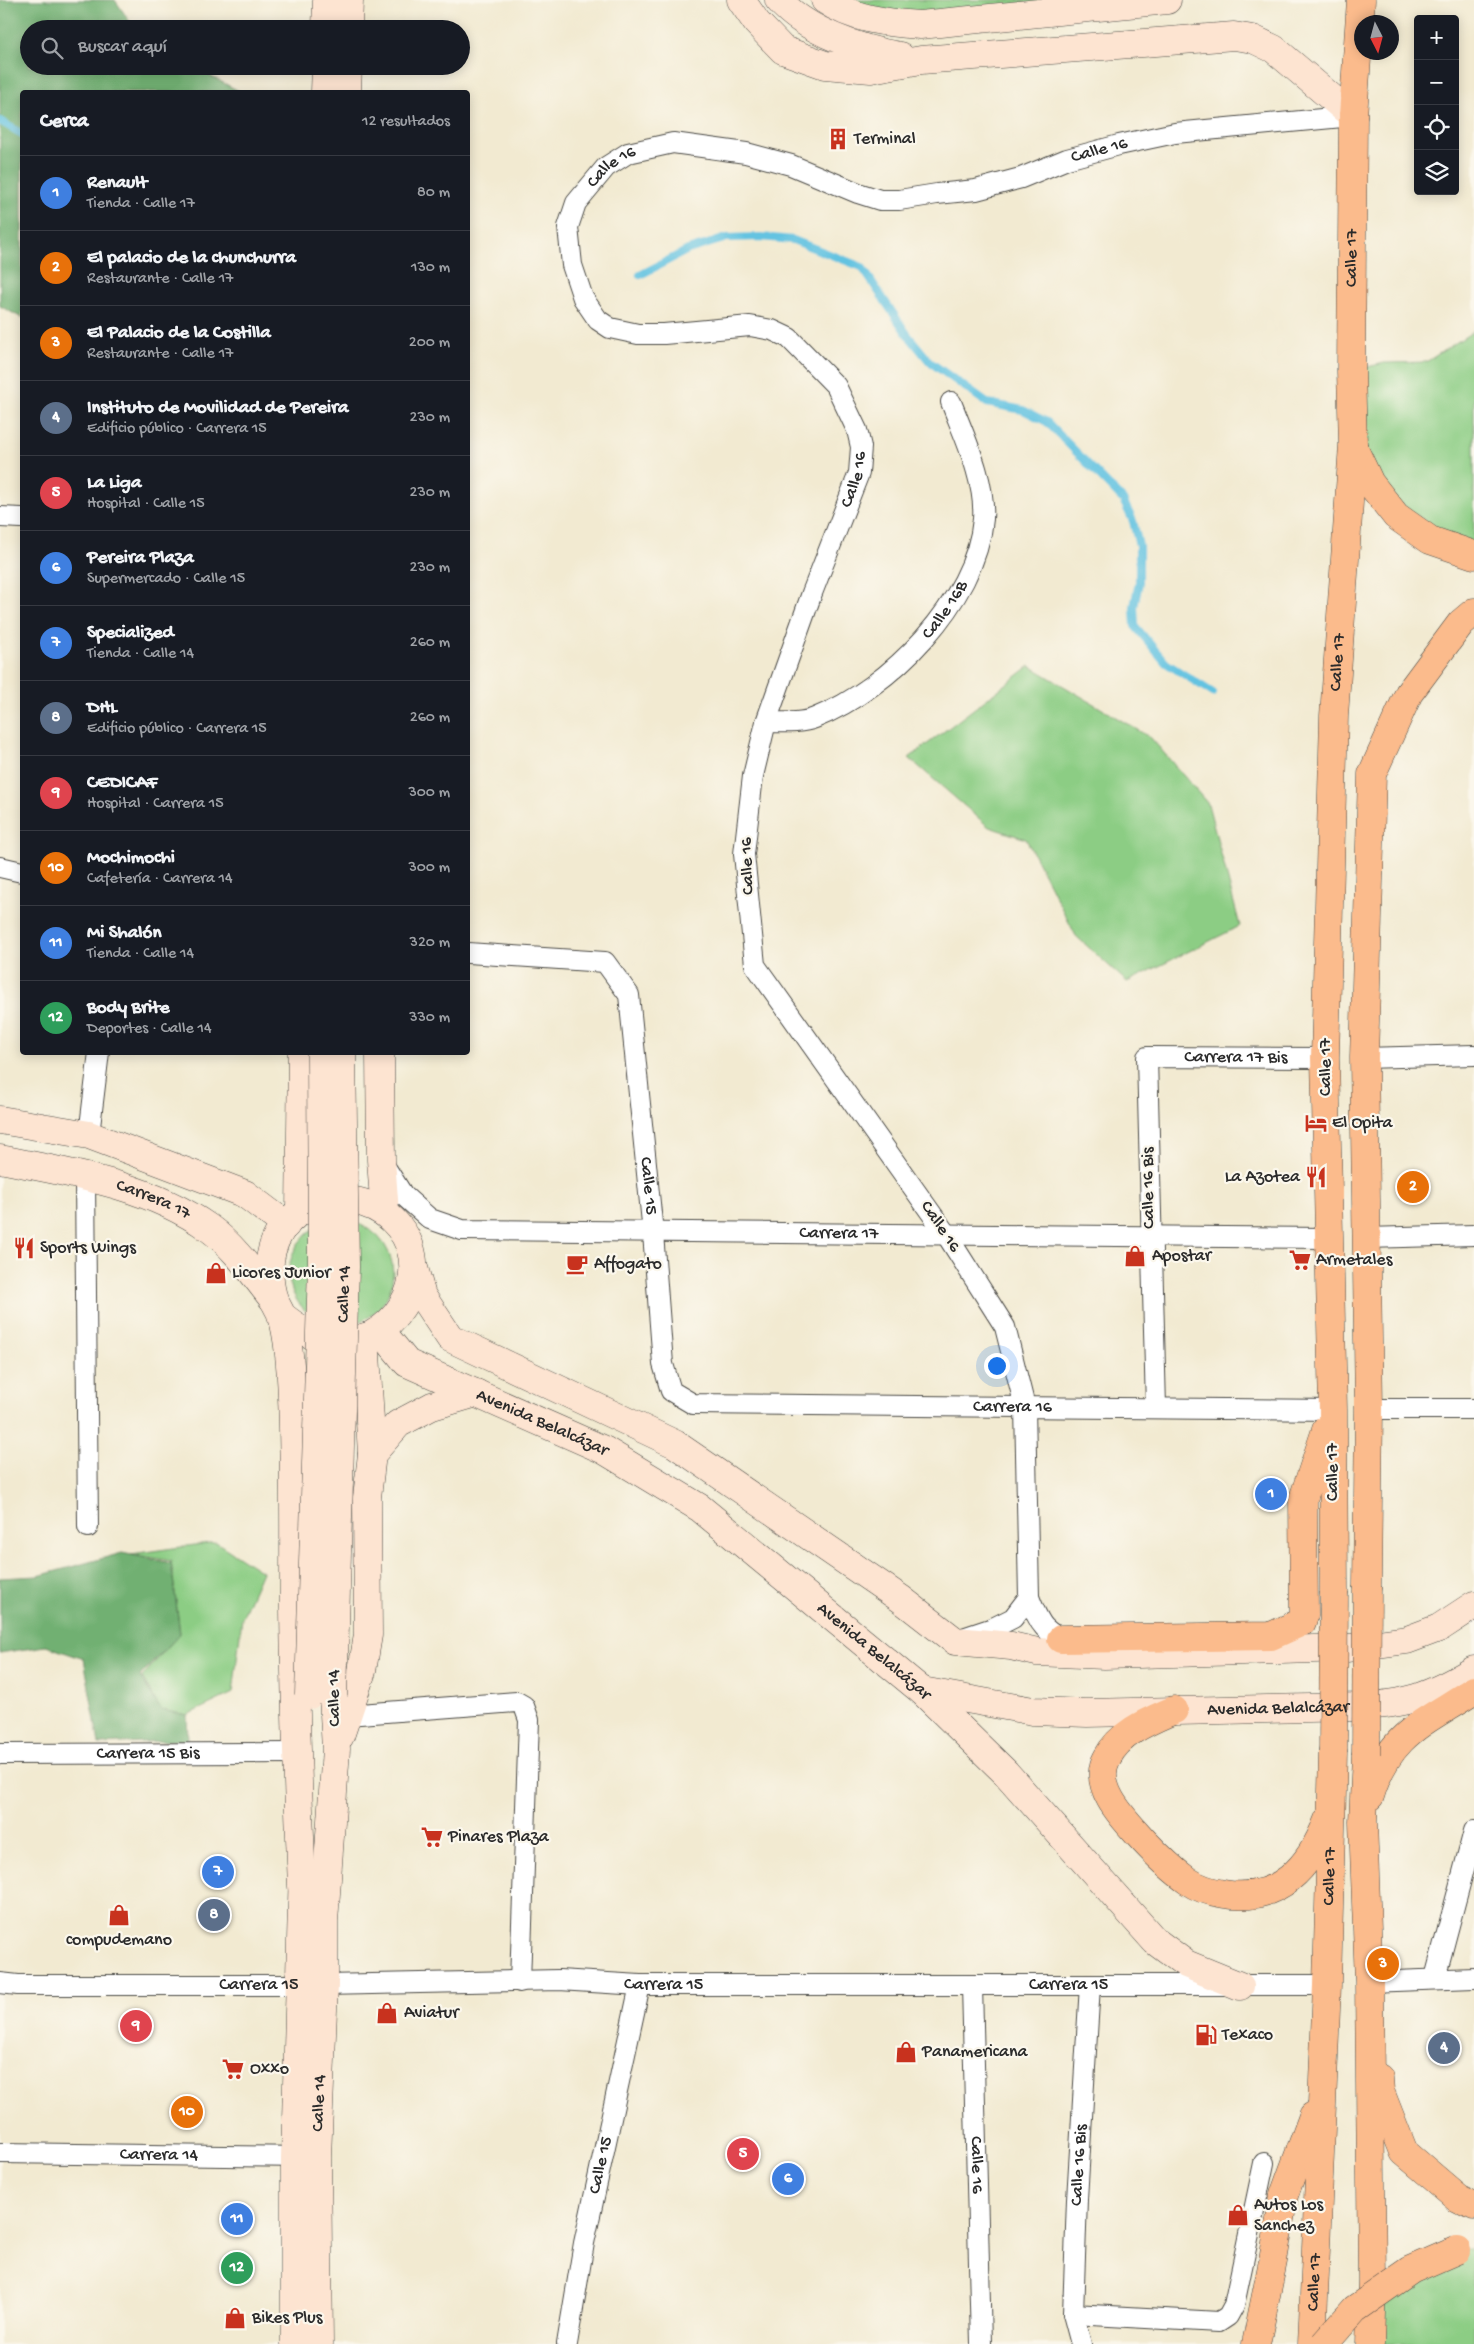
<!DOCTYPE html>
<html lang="es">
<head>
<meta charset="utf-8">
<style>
  :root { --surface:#171b24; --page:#20242c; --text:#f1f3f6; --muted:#9ea1a6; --line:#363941; --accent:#c8321e }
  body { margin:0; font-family:"Gochi Hand",sans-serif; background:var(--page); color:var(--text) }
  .controls { position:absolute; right:15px; top:15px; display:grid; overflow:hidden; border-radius:5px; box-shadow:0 2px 12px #0003 }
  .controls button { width:45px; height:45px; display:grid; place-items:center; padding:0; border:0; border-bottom:1px solid var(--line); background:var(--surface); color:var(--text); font:25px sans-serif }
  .compass { position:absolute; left:1354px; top:15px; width:45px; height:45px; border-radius:50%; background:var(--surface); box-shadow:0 2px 12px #0003; rotate:174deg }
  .you { position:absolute; left:996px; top:1365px; width:18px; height:18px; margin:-12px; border:4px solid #fff; border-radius:50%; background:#1a73e8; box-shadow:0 0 0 8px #1a73e833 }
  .badge { display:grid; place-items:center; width:32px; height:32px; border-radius:50%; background:var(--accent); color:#fff; font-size:16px; font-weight:700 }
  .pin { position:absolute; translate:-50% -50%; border:2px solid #fff; box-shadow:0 1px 5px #0006 }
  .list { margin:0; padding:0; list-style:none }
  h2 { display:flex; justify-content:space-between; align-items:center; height:65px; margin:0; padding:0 20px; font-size:21px }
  h2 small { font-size:16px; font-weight:400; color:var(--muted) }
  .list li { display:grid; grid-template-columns:32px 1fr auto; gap:15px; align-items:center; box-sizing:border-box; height:75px; padding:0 20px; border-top:1px solid var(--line) }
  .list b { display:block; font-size:19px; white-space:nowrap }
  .list p { margin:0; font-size:16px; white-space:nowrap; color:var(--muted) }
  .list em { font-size:16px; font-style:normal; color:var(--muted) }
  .icon { flex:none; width:28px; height:28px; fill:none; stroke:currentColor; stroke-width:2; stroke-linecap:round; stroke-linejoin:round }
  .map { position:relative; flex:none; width:1474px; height:2344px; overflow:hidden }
  .search { position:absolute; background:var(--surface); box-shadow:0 2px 12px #0003; left:20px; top:20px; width:450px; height:55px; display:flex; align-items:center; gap:12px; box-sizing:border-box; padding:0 18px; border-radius:28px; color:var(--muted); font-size:19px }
  .panel { position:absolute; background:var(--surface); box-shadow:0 2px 12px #0003; left:20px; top:90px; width:450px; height:965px; border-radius:5px }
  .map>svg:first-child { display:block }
  .green { fill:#8ccd84; stroke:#5c7c58 }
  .forest { fill:#71b072; stroke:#4e6e4e }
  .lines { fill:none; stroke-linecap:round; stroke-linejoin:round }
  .stream { stroke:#63c3e1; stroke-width:8 }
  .street-casing { stroke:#494844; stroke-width:22 }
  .secondary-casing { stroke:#494844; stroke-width:29 }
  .primary-casing { stroke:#494844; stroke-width:29 }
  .street { stroke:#fff; stroke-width:20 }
  .secondary { stroke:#fde4d1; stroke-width:28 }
  .primary { stroke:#fbbb8c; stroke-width:28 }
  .secondary-bridge-casing { stroke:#494844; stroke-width:29; stroke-linecap:butt }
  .primary-bridge-casing { stroke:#494844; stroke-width:29; stroke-linecap:butt }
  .secondary-bridge { stroke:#fde4d1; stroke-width:28 }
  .primary-bridge { stroke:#fbbb8c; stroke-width:28 }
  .labels { text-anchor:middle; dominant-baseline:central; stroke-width:4.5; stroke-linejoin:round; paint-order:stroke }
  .poi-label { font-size:18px; fill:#2b2b2b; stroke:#fbf7ec; text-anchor:start }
  .street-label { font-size:18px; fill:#2b2b2b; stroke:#fbf7ec }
</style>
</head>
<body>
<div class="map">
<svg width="1474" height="2344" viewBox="0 0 1474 2344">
  <rect width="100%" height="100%" fill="#fbf7ec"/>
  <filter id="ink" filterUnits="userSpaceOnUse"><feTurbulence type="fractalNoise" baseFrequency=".02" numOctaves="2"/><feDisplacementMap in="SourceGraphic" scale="10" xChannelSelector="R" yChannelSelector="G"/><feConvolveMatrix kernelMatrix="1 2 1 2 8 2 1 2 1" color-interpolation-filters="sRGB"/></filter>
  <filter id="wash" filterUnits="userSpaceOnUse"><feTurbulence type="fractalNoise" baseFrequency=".0096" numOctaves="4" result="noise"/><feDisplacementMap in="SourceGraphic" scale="20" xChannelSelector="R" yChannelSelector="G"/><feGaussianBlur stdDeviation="1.12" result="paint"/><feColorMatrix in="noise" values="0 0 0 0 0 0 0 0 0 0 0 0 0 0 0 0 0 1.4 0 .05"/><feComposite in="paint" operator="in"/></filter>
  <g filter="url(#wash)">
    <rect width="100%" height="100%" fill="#f2ead1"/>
    <!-- green -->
    <g class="green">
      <path d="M825,0h342l-247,25z"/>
      <path d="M1474,331v224l-104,-72 -19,-112 33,-8 42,-1z"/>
      <path d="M1030,666l121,72 57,66 32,122 -113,56 -51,-46 -50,-97 -37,-12 -80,-69z"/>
      <circle cx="341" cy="1273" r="52"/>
      <path d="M216,1542l46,30 -20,46 -9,75 -46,22 -26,-5 -19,-33 38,-44 -9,-72 -40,-7z"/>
      <path d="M1457,2250h17v94h-103l1,-46z"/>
    </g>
    <!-- forest -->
    <g class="forest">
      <path d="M0,0h115l20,29h-106v37h162l50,26h-219v226l-22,-12z"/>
      <path d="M122,1553l49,10 9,71 -40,42 21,34 26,5 1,25 -89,4 -15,-85 -38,-13 -46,7v-75l38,-2z"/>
    </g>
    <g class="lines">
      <!-- stream -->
      <g class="stream">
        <path d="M0,121l22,13"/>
        <path d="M640,275l48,-25 39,-12 34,-1 32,3 69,27 45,67 23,28 57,41 36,7 24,12 76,78 10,21 6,25v36l-5,25 1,19 31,37 47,30"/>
      </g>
    </g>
  </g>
  <g filter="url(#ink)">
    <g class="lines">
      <!-- street casing -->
      <g class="street-casing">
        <g id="street">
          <path d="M0,517l22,1"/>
          <path id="s1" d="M766,722c16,0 34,2 49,-4 74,-29 161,-117 168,-199 3,-38 -19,-83 -32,-117"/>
          <path d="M0,867l22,5"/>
          <path id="s2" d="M468,953l137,9 24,33 24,238 10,131 8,27 22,13 640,6"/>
          <path d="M1364,1058l110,-3"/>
          <path d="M89,1135l10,-83"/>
          <path id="s3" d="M382,1162l21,33 27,24 32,11 866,8"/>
          <path d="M85,1176l3,351"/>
          <path d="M1367,1238l107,-3"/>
          <path id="s4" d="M1156,1408l-9,-351 178,1"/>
          <path d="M1369,1409h105"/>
          <path d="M960,1639l33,-11 20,-10 16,-21"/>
          <path id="s5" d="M1074,1644c-30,-11 -34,-18 -45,-47l-4,-190 -20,-80 -59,-93 -191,-269 -11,-111 9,-78 13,-54 46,-129 47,-120 2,-26 -4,-17 -21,-44 -47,-48 -17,-8 -22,-4 -86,8h-26l-28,-6 -12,-8 -15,-22 -11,-33 -4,-38 8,-24 30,-36 22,-14 45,-10 73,10 45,12 67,28 22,7h19l38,-6 39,-4 45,-12 46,-19 52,-14 56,-12 178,-17"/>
          <path d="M347,1715l170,-13 7,4 5,14 -9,262"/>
          <path id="s6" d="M0,1754l296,-1"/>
          <path d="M1435,1978l39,-147"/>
          <path d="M1369,1982l105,-4"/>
          <path id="s7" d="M0,1983l18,2h306l235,-5 81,5h687"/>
          <path id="s8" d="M972,1985l9,359"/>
          <path id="s9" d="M0,2153l308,4"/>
          <path d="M1073,2314l146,8 9,-6 6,-11 30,-142"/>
          <path id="s10" d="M567,2344l17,-101 56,-258"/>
          <path id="s11" d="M1081,2344l-8,-30 4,-115 13,-214"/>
        </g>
      </g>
      <!-- secondary casing -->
      <g class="secondary-casing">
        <g id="secondary">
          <path d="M741,0l16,23 26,27 42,15 46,4 50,-9 313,-24 19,3 21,10 79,67"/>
          <path d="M779,0c26,31 82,50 121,56"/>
          <path d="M825,0c27,19 63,23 95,25l247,-25"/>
          <path d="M326,29l1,-29"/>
          <path d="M348,29l1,-29"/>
          <path d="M325,92l1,-26"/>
          <path d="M347,92l1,-26"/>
          <path d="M380,1052l1,108 4,53"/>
          <path d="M0,1120l89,15 156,59 41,31"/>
          <path id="s12" d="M0,1159c71,14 149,26 209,69 25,18 45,47 64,71"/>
          <path d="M300,1212l2,-160"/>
          <path d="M414,1268l8,28 28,42 225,106 226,155 54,42 56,5 26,6 67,3 244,-7 59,-8 32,-12 35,-23"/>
          <path d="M281,1315c15,12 31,23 50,26 60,10 107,-65 68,-114 -38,-48 -122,-30 -129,34 -1,13 0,29 5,41 2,4 5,9 7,14 7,23 9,56 10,81 3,70 2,141 2,211 1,93 4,185 8,278"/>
          <path id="s13" d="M381,1331l26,32 197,87 96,58 222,183 84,82 149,168 31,23 54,22"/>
          <path d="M365,1337l7,117"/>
          <path id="s14" d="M922,1691l111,20 54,2 268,-6c52,-3 74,-10 119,-37"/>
          <path d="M340,1736l22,-65 6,-36 -1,-138 5,-43 26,-30 34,-18 44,-13"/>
          <path d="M295,2344v-186l8,-290"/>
          <path id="s15" d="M319,2344l-2,-187 7,-172v-63l12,-173 -3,-53"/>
        </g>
      </g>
      <!-- primary casing -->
      <g class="primary-casing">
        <g id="primary">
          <path d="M1354,449l16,34 26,33 34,24 44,15"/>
          <path d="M1367,1586l2,-177 -5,-351 8,-284 37,-81 52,-70 13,-11"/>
          <path id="s16" d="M1334,1592l-1,-182 -8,-352 9,-342 19,-271 -2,-74 2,-255 8,-116"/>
          <path d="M1061,1639l210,-3 31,-14 2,-7 -1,-116 23,-69"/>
          <path d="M1174,1710c-25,11 -54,22 -67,48 -16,29 18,62 36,82 14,15 28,29 45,41 10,7 23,11 36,13 55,9 86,-27 104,-74"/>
          <path d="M1366,1754l-3,68 6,160 3,298 -2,64"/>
          <path d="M1370,1796c19,-63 54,-73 104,-106"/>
          <path d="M1379,2078l1,13 24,61 54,46 16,8"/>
          <path d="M1256,2344l17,-83 11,-66 29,-79"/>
          <path id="s17" d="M1312,2344l15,-359 6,-233"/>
        </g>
      </g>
      <!-- street -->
      <use href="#street" class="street"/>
      <!-- secondary -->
      <use href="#secondary" class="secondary"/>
      <!-- primary -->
      <use href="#primary" class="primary"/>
      <!-- secondary-bridge casing -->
      <g class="secondary-bridge-casing">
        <g id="secondary-bridge">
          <path d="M309,1695l13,-429 -1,-214"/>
          <path id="s18" d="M333,1696l12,-429 -3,-215"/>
        </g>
      </g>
      <!-- primary-bridge casing -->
      <g class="primary-bridge-casing">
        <g id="primary-bridge">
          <path d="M1333,1752l1,-160"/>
          <path d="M1366,1754l1,-168"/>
          <path d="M1324,2344l31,-35 56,-39 46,-20"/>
        </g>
      </g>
      <!-- secondary-bridge -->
      <use href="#secondary-bridge" class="secondary-bridge"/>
      <!-- primary-bridge -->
      <use href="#primary-bridge" class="primary-bridge"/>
    </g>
  </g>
  <!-- icons -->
  <defs>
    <g id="building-bare" transform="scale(1.725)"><path d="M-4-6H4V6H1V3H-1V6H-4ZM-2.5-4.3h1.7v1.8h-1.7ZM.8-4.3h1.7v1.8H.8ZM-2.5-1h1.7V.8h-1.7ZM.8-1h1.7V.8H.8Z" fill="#c8321e" stroke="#fbf7ec" stroke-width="2.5" paint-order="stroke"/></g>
    <g id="hotel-bare" transform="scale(1.725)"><path d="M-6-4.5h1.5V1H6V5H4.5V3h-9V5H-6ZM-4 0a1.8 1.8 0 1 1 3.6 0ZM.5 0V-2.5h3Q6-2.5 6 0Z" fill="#c8321e" stroke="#fbf7ec" stroke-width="2.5" paint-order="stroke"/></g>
    <g id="restaurant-bare" transform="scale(1.725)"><path d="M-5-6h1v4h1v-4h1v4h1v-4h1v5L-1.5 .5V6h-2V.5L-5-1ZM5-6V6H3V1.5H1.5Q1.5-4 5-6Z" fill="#c8321e" stroke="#fbf7ec" stroke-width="2.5" paint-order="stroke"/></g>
    <g id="shop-bare" transform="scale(1.725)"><path d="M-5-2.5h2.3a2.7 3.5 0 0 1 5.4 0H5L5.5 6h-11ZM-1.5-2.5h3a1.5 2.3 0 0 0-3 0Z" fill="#c8321e" stroke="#fbf7ec" stroke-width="2.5" paint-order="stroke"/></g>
    <g id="supermarket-bare" transform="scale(1.725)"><path d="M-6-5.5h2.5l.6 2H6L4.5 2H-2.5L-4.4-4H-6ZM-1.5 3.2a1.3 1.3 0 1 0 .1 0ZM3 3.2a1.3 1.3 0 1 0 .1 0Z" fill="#c8321e" stroke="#fbf7ec" stroke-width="2.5" paint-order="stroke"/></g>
    <g id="cafe-bare" transform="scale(1.725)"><path d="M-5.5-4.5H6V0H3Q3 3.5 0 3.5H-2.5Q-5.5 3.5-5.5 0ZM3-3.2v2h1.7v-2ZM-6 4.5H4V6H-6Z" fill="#c8321e" stroke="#fbf7ec" stroke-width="2.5" paint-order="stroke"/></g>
    <g id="fuel-bare" transform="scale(1.725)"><path d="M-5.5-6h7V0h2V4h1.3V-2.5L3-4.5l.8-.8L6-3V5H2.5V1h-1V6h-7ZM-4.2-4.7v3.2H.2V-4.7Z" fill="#c8321e" stroke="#fbf7ec" stroke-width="2.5" paint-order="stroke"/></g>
  </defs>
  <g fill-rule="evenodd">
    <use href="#building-bare" x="838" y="139"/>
    <use href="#hotel-bare" x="1316" y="1123"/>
    <use href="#restaurant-bare" x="1316" y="1177"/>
    <use href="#restaurant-bare" x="24" y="1248"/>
    <use href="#shop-bare" x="1135" y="1256"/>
    <use href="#supermarket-bare" x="1300" y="1260"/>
    <use href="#cafe-bare" x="577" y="1264"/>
    <use href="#shop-bare" x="216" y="1273"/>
    <use href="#supermarket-bare" x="432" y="1837"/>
    <use href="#shop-bare" x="119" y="1915"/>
    <use href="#shop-bare" x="387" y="2013"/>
    <use href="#fuel-bare" x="1206" y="2035"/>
    <use href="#shop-bare" x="906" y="2052"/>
    <use href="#supermarket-bare" x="233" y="2069"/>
    <use href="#shop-bare" x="1238" y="2215"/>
    <use href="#shop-bare" x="235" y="2318"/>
  </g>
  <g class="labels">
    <!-- poi labels -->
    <g class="poi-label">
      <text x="854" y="139">Terminal</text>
      <text x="1332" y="1123">El Opita</text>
      <text x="1300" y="1177" text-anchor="end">La Azotea</text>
      <text x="40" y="1248">Sports Wings</text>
      <text x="1152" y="1256">Apostar</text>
      <text x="1316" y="1260">Armetales</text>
      <text x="594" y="1264">Affogato</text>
      <text x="232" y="1273">Licores Junior</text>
      <text x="448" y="1837">Pinares Plaza</text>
      <text x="119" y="1940" text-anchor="middle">compudemano</text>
      <text x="404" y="2013">Aviatur</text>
      <text x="1222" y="2035">Texaco</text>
      <text x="922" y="2052">Panamericana</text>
      <text x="250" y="2069">Oxxo</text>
      <text x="1254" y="2205">Autos Los<tspan x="1254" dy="21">Sanchez</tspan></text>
      <text x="252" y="2318">Bikes Plus</text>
    </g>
    <!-- street labels -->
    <g class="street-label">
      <text stroke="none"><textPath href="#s5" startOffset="2335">Calle 16</textPath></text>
      <text stroke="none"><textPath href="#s5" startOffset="1825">Calle 16</textPath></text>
      <text stroke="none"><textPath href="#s16" startOffset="1335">Calle 17</textPath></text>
      <text stroke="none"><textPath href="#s5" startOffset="1285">Calle 16</textPath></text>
      <text stroke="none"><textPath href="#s1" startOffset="221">Calle 16B</textPath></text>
      <text stroke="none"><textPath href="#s16" startOffset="930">Calle 17</textPath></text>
      <text transform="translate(748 866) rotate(-92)">Calle 16</text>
      <text stroke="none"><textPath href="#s4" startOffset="440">Carrera 17 Bis</textPath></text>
      <text transform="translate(1326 1067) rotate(-90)">Calle 17</text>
      <text stroke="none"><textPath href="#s2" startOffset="370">Calle 15</textPath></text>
      <text transform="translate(1149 1188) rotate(-91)">Calle 16 Bis</text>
      <text stroke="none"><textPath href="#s12" startOffset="159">Carrera 17</textPath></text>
      <text transform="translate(940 1227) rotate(56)">Calle 16</text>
      <text stroke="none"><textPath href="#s3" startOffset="486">Carrera 17</textPath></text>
      <text stroke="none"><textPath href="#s18" startOffset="402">Calle 14</textPath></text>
      <text stroke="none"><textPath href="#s2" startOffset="922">Carrera 16</textPath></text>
      <text stroke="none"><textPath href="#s13" startOffset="189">Avenida Belalcázar</textPath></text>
      <text transform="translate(1333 1472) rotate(-90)">Calle 17</text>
      <text stroke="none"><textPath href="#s13" startOffset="594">Avenida Belalcázar</textPath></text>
      <text transform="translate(335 1698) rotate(-91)">Calle 14</text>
      <text stroke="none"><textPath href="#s14" startOffset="358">Avenida Belalcázar</textPath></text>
      <text stroke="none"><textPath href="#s6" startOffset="148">Carrera 15 Bis</textPath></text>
      <text stroke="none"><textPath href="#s17" startOffset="468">Calle 17</textPath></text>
      <text stroke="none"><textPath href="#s7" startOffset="259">Carrera 15</textPath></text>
      <text stroke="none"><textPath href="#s7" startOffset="664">Carrera 15</textPath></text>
      <text stroke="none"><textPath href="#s7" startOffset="1069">Carrera 15</textPath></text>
      <text stroke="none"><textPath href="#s15" startOffset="241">Calle 14</textPath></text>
      <text stroke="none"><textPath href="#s9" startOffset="159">Carrera 14</textPath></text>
      <text stroke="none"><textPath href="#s10" startOffset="182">Calle 15</textPath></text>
      <text stroke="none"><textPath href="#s8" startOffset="180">Calle 16</textPath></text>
      <text stroke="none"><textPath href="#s11" startOffset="180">Calle 16 Bis</textPath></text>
      <text stroke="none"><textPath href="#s17" startOffset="62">Calle 17</textPath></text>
    </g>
  </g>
</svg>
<div class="controls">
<button>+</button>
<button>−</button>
<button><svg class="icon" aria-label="locate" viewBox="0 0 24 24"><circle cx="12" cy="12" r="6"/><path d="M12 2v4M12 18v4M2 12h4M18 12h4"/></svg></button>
<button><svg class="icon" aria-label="layers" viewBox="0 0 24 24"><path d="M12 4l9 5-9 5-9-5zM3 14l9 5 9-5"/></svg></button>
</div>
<svg class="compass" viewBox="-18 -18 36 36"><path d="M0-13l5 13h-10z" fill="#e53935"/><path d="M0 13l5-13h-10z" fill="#9ea1a6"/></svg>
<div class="you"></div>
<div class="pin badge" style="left:1271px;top:1494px;background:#3f7fe0">1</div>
<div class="pin badge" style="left:1413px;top:1187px;background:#e8710a">2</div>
<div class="pin badge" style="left:1383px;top:1964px;background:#e8710a">3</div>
<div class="pin badge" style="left:1444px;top:2048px;background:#5c6f8a">4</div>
<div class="pin badge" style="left:743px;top:2154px;background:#e0444e">5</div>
<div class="pin badge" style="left:788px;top:2179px;background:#3f7fe0">6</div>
<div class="pin badge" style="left:218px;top:1872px;background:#3f7fe0">7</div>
<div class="pin badge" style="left:214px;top:1915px;background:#5c6f8a">8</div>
<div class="pin badge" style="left:136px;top:2026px;background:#e0444e">9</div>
<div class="pin badge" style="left:187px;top:2112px;background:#e8710a">10</div>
<div class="pin badge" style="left:237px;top:2219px;background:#3f7fe0">11</div>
<div class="pin badge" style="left:237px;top:2268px;background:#2e9e5b">12</div>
<div class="search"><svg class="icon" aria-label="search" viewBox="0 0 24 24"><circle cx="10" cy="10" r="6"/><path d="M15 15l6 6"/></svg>Buscar aquí</div>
<section class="panel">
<h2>Cerca<small>12 resultados</small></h2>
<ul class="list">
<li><span class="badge" style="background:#3f7fe0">1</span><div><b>Renault</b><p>Tienda · Calle 17</p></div><em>80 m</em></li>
<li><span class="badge" style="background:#e8710a">2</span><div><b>El palacio de la chunchurra</b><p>Restaurante · Calle 17</p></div><em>130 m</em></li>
<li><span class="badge" style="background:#e8710a">3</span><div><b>El Palacio de la Costilla</b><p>Restaurante · Calle 17</p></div><em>200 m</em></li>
<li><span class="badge" style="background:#5c6f8a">4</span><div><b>Instituto de Movilidad de Pereira</b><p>Edificio público · Carrera 15</p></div><em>230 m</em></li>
<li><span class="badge" style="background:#e0444e">5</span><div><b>La Liga</b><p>Hospital · Calle 15</p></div><em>230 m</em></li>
<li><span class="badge" style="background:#3f7fe0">6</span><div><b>Pereira Plaza</b><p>Supermercado · Calle 15</p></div><em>230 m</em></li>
<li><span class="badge" style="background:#3f7fe0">7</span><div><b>Specialized</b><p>Tienda · Calle 14</p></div><em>260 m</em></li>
<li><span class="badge" style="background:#5c6f8a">8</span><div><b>DHL</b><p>Edificio público · Carrera 15</p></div><em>260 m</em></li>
<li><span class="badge" style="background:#e0444e">9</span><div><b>CEDICAF</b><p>Hospital · Carrera 15</p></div><em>300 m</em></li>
<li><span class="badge" style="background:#e8710a">10</span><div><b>Mochimochi</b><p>Cafetería · Carrera 14</p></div><em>300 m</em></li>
<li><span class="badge" style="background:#3f7fe0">11</span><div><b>Mi Shalón</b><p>Tienda · Calle 14</p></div><em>320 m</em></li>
<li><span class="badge" style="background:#2e9e5b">12</span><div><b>Body Brite</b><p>Deportes · Calle 14</p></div><em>330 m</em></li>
</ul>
</section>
</div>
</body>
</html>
